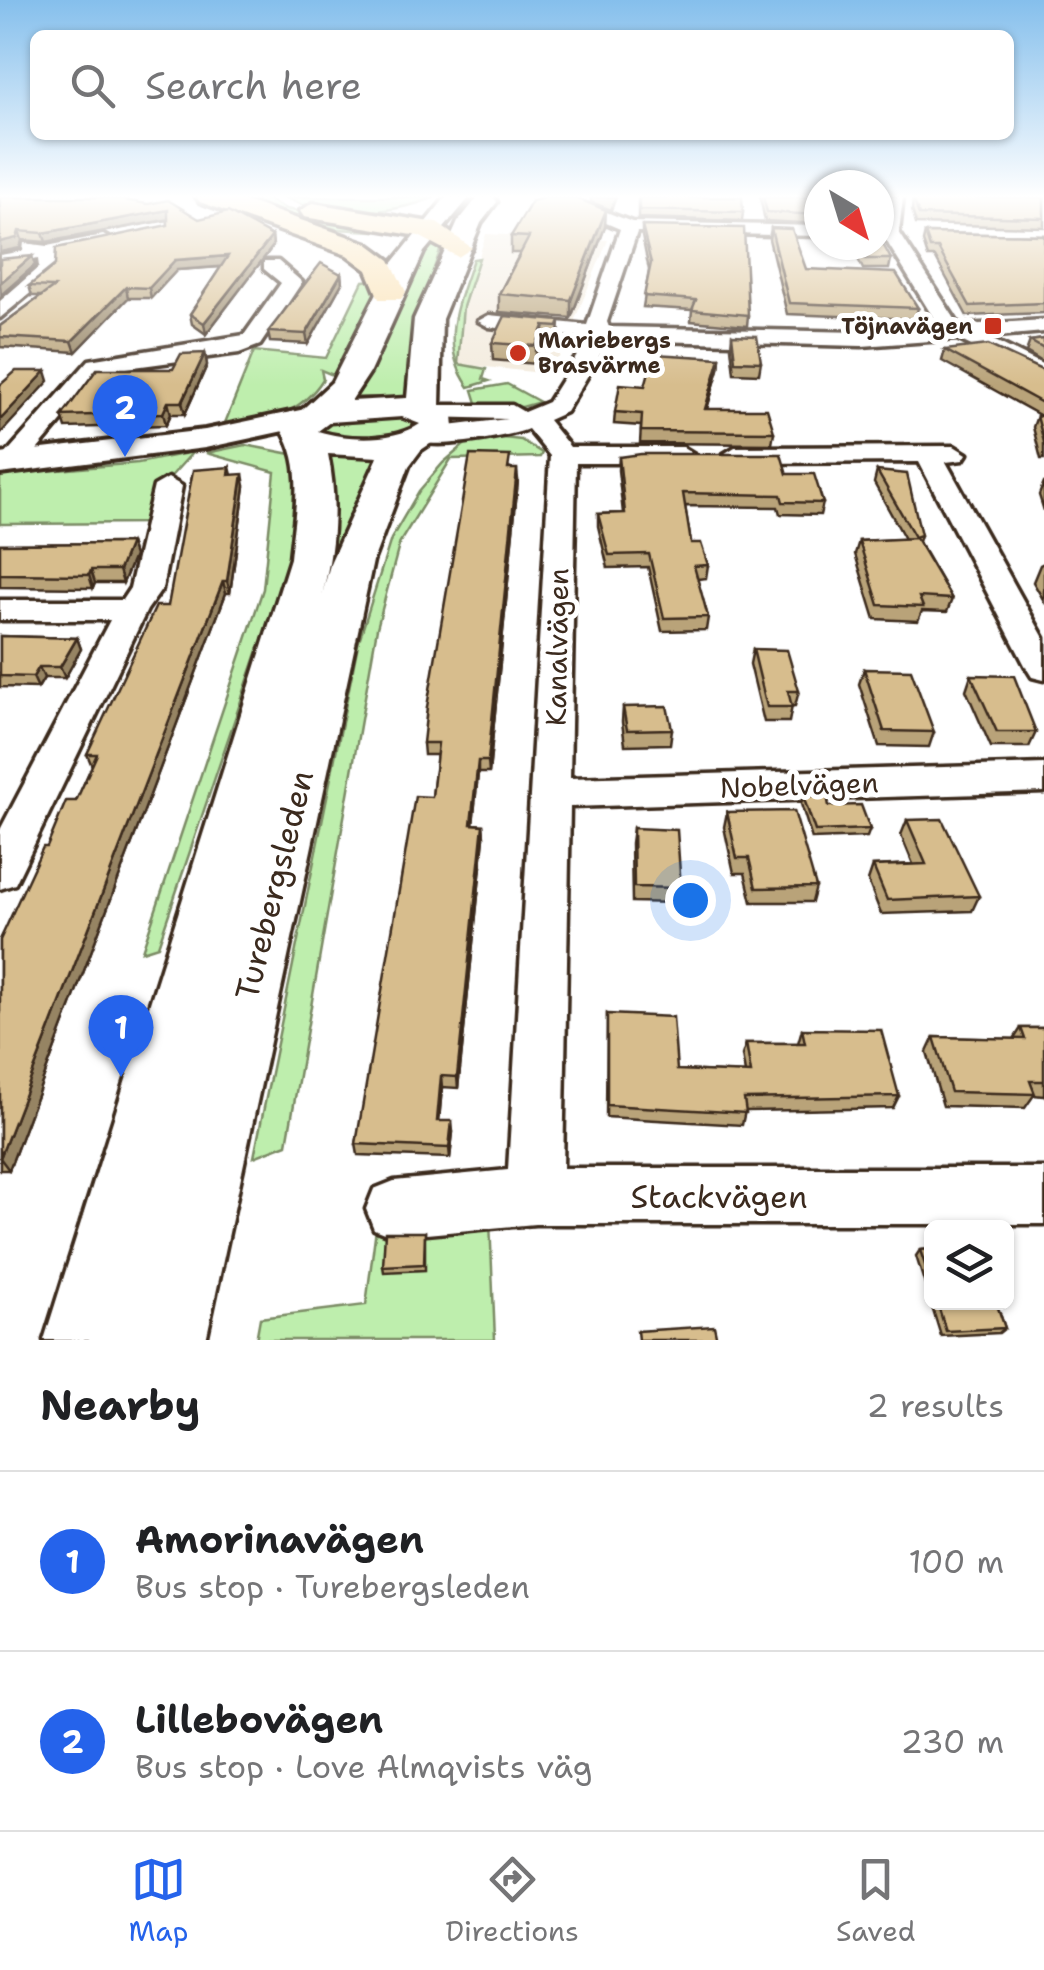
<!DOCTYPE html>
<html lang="en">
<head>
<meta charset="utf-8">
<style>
  :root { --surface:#fff; --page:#f6f6f6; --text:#202124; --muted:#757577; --line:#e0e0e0; --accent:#2563eb }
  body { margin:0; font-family:"Shantell Sans",sans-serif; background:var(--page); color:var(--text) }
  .controls { position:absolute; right:30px; bottom:30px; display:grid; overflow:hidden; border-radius:15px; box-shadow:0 2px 8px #0004 }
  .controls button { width:90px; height:90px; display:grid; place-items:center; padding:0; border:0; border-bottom:2px solid var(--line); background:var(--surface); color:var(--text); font:50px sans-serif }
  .compass { position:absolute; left:804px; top:170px; width:90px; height:90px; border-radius:50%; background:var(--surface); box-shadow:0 2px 8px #0004; rotate:142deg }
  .you { position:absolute; left:690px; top:900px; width:35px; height:35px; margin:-25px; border:8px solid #fff; border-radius:50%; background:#1a73e8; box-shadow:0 0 0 15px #1a73e833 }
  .badge { display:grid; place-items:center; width:65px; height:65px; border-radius:50%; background:var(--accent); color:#fff; font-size:32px; font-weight:700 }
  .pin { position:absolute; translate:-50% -82px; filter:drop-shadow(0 2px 5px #0008) }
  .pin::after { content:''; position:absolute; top:52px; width:35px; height:30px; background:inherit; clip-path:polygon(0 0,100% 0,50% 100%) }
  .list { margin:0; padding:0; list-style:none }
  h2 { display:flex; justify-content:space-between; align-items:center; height:130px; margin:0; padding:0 40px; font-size:42px }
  h2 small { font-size:32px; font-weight:400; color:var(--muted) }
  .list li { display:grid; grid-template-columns:65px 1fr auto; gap:30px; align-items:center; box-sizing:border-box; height:180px; padding:0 40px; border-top:2px solid var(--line) }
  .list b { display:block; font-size:38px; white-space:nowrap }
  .list p { margin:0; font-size:32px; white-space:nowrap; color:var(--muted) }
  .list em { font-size:32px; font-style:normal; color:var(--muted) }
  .icon { flex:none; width:55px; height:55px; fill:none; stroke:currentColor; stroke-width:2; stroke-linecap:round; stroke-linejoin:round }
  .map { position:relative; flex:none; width:1044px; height:1340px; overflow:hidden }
  .search { position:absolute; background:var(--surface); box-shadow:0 2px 8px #0004; left:30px; right:30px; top:30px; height:110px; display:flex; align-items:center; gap:25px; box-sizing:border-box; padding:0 35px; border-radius:15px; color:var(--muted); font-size:38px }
  .sheet { height:490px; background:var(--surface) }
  nav { display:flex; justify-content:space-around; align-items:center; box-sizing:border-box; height:140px; border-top:2px solid var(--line); background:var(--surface); font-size:28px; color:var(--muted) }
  nav a { display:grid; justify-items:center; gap:5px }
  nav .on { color:var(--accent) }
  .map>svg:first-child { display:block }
  .built { fill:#f3ebdd }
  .green { fill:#beeead; stroke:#7c8c66; stroke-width:2.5 }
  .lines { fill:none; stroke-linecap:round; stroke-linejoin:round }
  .minor-casing { stroke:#3b2a1e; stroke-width:7 }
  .tertiary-casing { stroke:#3b2a1e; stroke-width:8 }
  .secondary-casing { stroke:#3b2a1e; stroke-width:7 }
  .motorway-casing { stroke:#3b2a1e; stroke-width:7 }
  .minor { fill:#fff; fill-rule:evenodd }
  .tertiary { fill:#fff; fill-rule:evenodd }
  .secondary { fill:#fff; fill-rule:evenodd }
  .motorway { fill:#f9deab; fill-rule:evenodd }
  .wall { fill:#b9a379; stroke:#3b2a1e; stroke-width:2.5 }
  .shaded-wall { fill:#968463; stroke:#3b2a1e; stroke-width:2.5 }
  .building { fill:#d7bd8d; stroke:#3b2a1e; stroke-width:2.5 }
  .poi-dot { fill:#c8321e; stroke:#fff; stroke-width:4 }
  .labels { text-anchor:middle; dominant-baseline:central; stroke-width:10; stroke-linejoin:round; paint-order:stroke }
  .far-poi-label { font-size:22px; font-weight:bold; fill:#3b2a1e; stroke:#fff; text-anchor:end }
  .street-label { font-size:28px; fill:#3b2a1e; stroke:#fff }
  .near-street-label { font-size:32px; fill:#3b2a1e; stroke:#fff }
</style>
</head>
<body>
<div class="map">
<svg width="1044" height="1340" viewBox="0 0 1044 1340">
  <rect width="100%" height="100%" fill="#fff"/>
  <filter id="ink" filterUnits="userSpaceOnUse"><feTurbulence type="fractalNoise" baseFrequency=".01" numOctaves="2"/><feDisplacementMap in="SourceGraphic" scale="20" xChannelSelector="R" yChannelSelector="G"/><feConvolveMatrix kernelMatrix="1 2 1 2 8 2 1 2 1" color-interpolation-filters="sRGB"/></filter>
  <g filter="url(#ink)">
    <!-- built -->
    <path class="built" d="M486,234l122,6 -56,134 -94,-10 5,-57z"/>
    <!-- green -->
    <g class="green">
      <path d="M228,197h35l23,12 126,24 -76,-4z"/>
      <path d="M284,197h151c-44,18 -108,22 -151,0z"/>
      <path d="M427,240l15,5 -30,88 -3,65 -54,-1z"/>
      <path d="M479,258l-16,49 -5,57 28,5 -3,10 6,2 -20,6c-31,-43 -11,-83 4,-128z"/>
      <path d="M377,280l3,11 -32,71 -24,32 9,-19 -12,-5 2,9c-24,38 -59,42 -100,49l31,-77 72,7 37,-77z"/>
      <path d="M507,384l33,18 -18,5 -44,-1 -5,-16z"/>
      <path d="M407,416l14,4 3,9 -57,12 -48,-7 -3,-6 8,-7z"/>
      <path d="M494,437l27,3 21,13 -2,4 -89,2 -51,83 -23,86 -90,516 -33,13 104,-513 33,-105 28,-48 24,-28 27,-23z"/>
      <path d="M245,445l46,9 7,10 -3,77 -137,405 -16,5 121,-362 12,-117 -69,-19z"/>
      <path d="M328,451l62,1 -55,122h-11l8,-85z"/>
      <path d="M193,452l-29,32 -10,39 -154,1v-49l138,-12z"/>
      <path d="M490,1221l5,119h-239l4,-22 106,-13 10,-77z"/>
    </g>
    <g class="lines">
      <!-- minor casing -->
      <g class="minor-casing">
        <g id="minor">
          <path d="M546,197h22l64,25 187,4v10l-182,-4 -30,90 2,5 253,5 77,-5 -58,-95 6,-35h16l-4,35 58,90 7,3 80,-5v12l-57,5 57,28v16l-87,-42 -95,7 -253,-6 -43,72 -18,8 22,27h113l13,8 -13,8h-107l-6,315 474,-14v28l-474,15 -7,361h481v56h-509l-141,13 -20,-8 -8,-20 8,-20 20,-8 114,-11 42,-714 -22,-27c-20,8 -104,24 -118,8l13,-8 84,-10 -80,-2 -9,-2 -3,-5 3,-5h94l12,7 24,-10 40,-64 -99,-11 -11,-6 11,-6 98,10 33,-96z"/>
          <path d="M103,235l9,5 -3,4 -54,11 1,17 -56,46v-17l39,-34 -1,-8 -38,8v-12l23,-4 1,-8 23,3z"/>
          <path d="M264,261h14l24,21 -42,63 -21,8 -135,18 -83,98h-18v-12l86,-97 155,-25 37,-52 -17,-14z"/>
          <path d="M954,446l13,8 -4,6 -17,2 98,176v42l-12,-3 -5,-8 -108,-207 -184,1 -13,-8 13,-8z"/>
          <path d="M168,478l14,8 -20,103 -15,21 -132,274 -15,5v-59l110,-210h-110v-20h122l8,-12 24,-102z"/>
        </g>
      </g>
      <!-- tertiary casing -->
      <g class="tertiary-casing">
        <path id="tertiary" d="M310,408l11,3 4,6 -4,6 -116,25 -205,26v-20l205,-24z"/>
      </g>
      <!-- secondary casing -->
      <g class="secondary-casing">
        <path id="secondary" d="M446,197h24l-46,55 -54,120 -19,29 56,-3 7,-79 44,-97 20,-25h16l3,5 -16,21 -39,96 -2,87 13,9 1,13 -33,22 -12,16 -36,95 -167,779h-162l246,-782c4,-42 16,-92 -9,-129l51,-47 59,-117zM402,417l18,7c-27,18 -72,16 -102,7l12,-9zM328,454l50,3 -47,104 -9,34c12,-46 16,-93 6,-141z"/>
      </g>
      <!-- motorway casing -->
      <g class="motorway-casing">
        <g id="motorway">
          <path d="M196,197h38l133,46 23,17 16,32 -5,7h-22l-12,-29 -20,-15 -147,-53z"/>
          <path d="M313,203l124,20 35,25 -14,9 -39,-21 -115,-19 -4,-6z"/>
        </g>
      </g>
      <!-- minor -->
      <use href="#minor" class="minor"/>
      <!-- tertiary -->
      <use href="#tertiary" class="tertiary"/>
      <!-- secondary -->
      <use href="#secondary" class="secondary"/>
      <!-- motorway -->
      <use href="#motorway" class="motorway"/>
    </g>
    <!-- wall -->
    <g class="wall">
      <path d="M0,197l199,22 73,17 1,10 -67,88 -14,-10 -2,-10 31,-47 -44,3 -26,28h-23l-52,54 -76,-5v-21l41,-30h-9l-3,-10 139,-61v-5l-122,22 -24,-2 -2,8z"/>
      <path d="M591,197h25l-5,13 -20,-8z"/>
      <path d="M638,197l105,15 -1,9 -104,-3z"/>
      <path d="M760,197h59v27l-54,-3z"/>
      <path d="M913,197h131v30l-128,-3 -4,-14z"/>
      <path d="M642,226l106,89 -1,11 -56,-5 1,-11 -49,-3 6,-37 -7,-34z"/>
      <path d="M605,227l-34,91 -72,-6v-18l21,-41h-9v-17z"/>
      <path d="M771,228l35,41 112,39 -3,11 -128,-5 -18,-75z"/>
      <path d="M925,233l119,2v78l-77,3 -32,-59h-7l-5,-15z"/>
      <path d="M851,245h28l12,14 -2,10h-26z"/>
      <path d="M341,274l1,9 -34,61 -38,-2 -2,-10z"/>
      <path d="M560,321l-1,18 -1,5 -14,-1 -8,21 -43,-4 -1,-17z"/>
      <path d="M732,335l29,27 -2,12 -25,-1 -3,-26z"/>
      <path d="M1044,339v24l-18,-11 4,-11z"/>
      <path d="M945,350l99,21v88h-3l-8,-32 4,-11h4l-99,-55z"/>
      <path d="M205,353l2,12 -22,49h-14l-5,11 -100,3 -4,-12 111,-47z"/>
      <path d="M720,358l-1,11 -12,40 67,23 -2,12 -132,-1 1,-17 -27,-2 1,-12 30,-26z"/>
      <path d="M619,457l168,17 36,29 -3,12 -40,-1 -2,-7 -93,-1 6,37 17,22 -2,13 -9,1 11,38 -2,13 -44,1 -14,-64 -40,1 -10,-42v-12l25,-1 -5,-43z"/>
      <path d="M230,467l2,8 13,11 -15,107h-4l-217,577h-9v-230l47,-93 29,-46 16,-35 -5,-12 81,-148z"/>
      <path d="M510,469l8,11 -29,293h-11l-5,51 10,1 1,12 -26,251 -16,-1 -3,34 14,11 -3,26 -92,-3 -2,-11 76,-347 5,-42h-13l-1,-12z"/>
      <path d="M877,471l44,64 -2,7 33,57 -5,13 -25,-1 -4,10 -43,-2 -20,-65 4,-13 46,-2 -31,-56z"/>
      <path d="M1044,482v29l-5,-16z"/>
      <path d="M130,543l4,13 -11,27h-28l-2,5 -93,-1v-43z"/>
      <path d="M1044,563v38l-11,-19 7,-17z"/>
      <path d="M0,636l77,2 4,11 -16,29h-21l-6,10 -38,-1z"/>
      <path d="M753,649l46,42 -4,15h-3l-3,16h-25l-14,-58z"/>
      <path d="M864,669l70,63 -5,15 -50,-1 -20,-62z"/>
      <path d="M971,675l65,57 -7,15h-38l-25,-57z"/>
      <path d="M623,707l49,22 -2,15 -45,1 -3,-23z"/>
      <path d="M803,796l26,10 41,23 -3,8 -55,2 -11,-35z"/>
      <path d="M727,812l89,75 -4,15h-60l-7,-29h-11l-10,-46z"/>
      <path d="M907,820l72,76 -7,15 -91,3 -13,-33 5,-15 40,-2 -12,-29z"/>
      <path d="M633,828l48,60 -3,15 -46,-1 -1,-59z"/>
      <path d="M607,1014l70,56 68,3 -3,-18 4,-12h52l4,-14 97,67 -6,12 -148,3 -3,14 -136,-8z"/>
      <path d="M1021,1028h23v68l-10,-1 -9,13 -82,-2 -16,-54 7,-15 80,2z"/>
      <path d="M425,1232v38l-41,2 -1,-6z"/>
      <path d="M932,1249v53h64l9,26 -6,5 -58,3 -25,-80 4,-6z"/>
    </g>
    <!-- shaded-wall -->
    <g class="shaded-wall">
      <path d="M168,210l2,9 -124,23 -3,-9z"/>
      <path d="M606,210l-1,17 -34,91v-18z"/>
      <path d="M19,231l3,9 -2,8 -20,4v-10z"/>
      <path d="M272,236l1,10 -67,88 -2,-11z"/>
      <path d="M32,256l3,9 -34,30 -1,-12z"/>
      <path d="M228,256l2,10 -53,4 -26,28 -2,-10 26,-28z"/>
      <path d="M341,274l1,9 -34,61 -2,-10z"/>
      <path d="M126,287l2,11 -52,54 -4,-11z"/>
      <path d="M544,326v17l-8,21v-18z"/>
      <path d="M205,353l2,12 -22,49 -3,-12z"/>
      <path d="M720,358l-1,11 -16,52 2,-12z"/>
      <path d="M46,371l3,10 -49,53v-14z"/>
      <path d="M168,402l3,12 -5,11 -3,-12z"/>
      <path d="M517,469l1,11 -29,293 -1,-12z"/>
      <path d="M243,474l2,12 -15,107 -3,-12z"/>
      <path d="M130,543l4,13 -11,27 -4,-13z"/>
      <path d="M91,570l4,13 -2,5 -4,-13z"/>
      <path d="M223,581l3,12 -217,577 -9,-12z"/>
      <path d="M77,638l4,11 -16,29 -5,-11z"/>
      <path d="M39,667l5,11 -6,10 -5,-11z"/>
      <path d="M478,761v12l-6,63 -1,-12z"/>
      <path d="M483,825l1,12 -26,251 -1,-11z"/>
      <path d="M441,1076l1,11 -4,45 -1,-11z"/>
      <path d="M452,1121l1,11 -3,26 -1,-10z"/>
    </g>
    <!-- building -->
    <g class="building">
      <path d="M0,197h105l43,7 20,-4 31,19 29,-7 44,24 -68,87 -14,-9 38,-58 -53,4 -26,28 -23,-1 -54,54 -72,-4v-11l54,-39 -25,-1 26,-21 1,-17 112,-23v-15l-125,23 -24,-2 -2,7 -17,4z"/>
      <path d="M548,197h26l32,13 -35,90 -72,-6 30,-57 -18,-1 21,-35z"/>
      <path d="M639,197h103l1,15 -104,-2z"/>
      <path d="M763,197h56v18l-52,-3z"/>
      <path d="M914,197h130v21l-125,-3 -5,-14z"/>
      <path d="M642,226l102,2 4,87 -56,-5 4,-10 -52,-4 7,-33z"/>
      <path d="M771,228l21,1 14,40 90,4 22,35 -129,-5z"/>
      <path d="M925,233l119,2v68l-74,3 -32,-58h-8z"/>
      <path d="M879,237l12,22h-26l-7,-14h21z"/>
      <path d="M32,256l-32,27v-24z"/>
      <path d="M321,263l20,11 -35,60 -38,-2z"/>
      <path d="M505,316l55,5 -2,6 -14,-1 -8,20 -44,-3z"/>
      <path d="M732,335l25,1 4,26 -26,-1z"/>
      <path d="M1044,339v10l-14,-8z"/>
      <path d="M988,345l56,26v33l-99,-54z"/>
      <path d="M205,353l-23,49h-14l-5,11 -101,3 35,-47h76l8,-15z"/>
      <path d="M654,354l66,4 -15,51h62l7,23 -133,-1 1,-17 -27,-2 5,-28 25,2z"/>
      <path d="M16,371h30l-46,49v-35z"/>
      <path d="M1037,416h7v26z"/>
      <path d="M641,454h140l6,20h27l9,29 -40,-1 -2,-7 -98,-2 8,50h10l7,22 -14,1 14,51 -44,1 -15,-64 -40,1 -11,-41 27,-1 -6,-56z"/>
      <path d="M470,455l40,1 -2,13h9l-29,292h-10l-7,63 12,1 -26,252 -16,-1 -4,45h15l-3,27 -93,-4 59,-348 17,1 6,-54h-15l4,-36z"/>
      <path d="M230,467l-1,8 14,-1 -16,107h-4l-223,577v-218l43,-93h4l19,-46h10l21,-47h-10l69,-148h12l25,-136z"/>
      <path d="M877,471l30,3 14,61 -6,2z"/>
      <path d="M916,538l36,61 -33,-2 4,10 -44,-2 -20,-64z"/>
      <path d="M130,543l-11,27h-28l-2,5 -89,-1v-30z"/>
      <path d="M0,636l77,2 -17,29h-21l-6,10 -33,-1z"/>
      <path d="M753,649l34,1 12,41h-11l4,16h-25z"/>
      <path d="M864,669l47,1 23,62 -50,-1z"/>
      <path d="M971,675l43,1 22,56h-39z"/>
      <path d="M667,706l5,23 -45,1 -4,-23z"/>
      <path d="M803,796h24l2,10 32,-1 9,24 -55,2z"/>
      <path d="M794,811l22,76 -60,1 -7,-30h-12l-10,-46z"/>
      <path d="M942,819l37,77 -92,4 -14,-34 53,-2 -19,-44z"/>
      <path d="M633,828l44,2 4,58 -47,-1z"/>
      <path d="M607,1014l66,3 4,53 74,3 -5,-30h59l-3,-14 79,1 18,66 -155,3 2,14 -139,-8z"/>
      <path d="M1021,1028h23v53h-14l5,13 -84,-2 -17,-55 91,2z"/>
      <path d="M385,1232h40l-1,32 -41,2z"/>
      <path d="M932,1249v36l-12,-35z"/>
      <path d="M937,1302h59l9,26 -59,3z"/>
      <path d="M714,1326l3,14h-79l-1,-9z"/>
    </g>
  </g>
  <!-- sky -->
  <linearGradient id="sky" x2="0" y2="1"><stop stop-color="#85bfec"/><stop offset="0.51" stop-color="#fff"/><stop offset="1" stop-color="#fff" stop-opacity="0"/></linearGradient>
  <rect width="1044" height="385" fill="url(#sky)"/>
  <!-- markers -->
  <g class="poi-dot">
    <rect x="983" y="316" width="20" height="20" rx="5"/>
    <circle cx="518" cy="353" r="10"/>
  </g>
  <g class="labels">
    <!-- far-poi labels -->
    <g class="far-poi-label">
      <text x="973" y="326">Töjnavägen</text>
      <text x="538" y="340" text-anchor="start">Mariebergs<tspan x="538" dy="25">Brasvärme</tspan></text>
    </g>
    <!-- street labels -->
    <g class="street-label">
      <text transform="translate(557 647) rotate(-89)">Kanalvägen</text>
      <text transform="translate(799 785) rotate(-2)">Nobelvägen</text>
    </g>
    <!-- near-street labels -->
    <g class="near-street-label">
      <text transform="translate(274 885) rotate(-76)">Turebergsleden</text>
      <text x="719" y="1196">Stackvägen</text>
    </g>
  </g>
</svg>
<div class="controls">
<button><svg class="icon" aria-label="layers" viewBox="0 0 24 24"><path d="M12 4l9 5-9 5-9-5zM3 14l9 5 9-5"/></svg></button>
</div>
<svg class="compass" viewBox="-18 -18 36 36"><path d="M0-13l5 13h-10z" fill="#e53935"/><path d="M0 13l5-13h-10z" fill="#757577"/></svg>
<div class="you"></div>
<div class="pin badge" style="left:121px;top:1077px">1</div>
<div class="pin badge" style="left:125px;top:457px">2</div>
<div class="search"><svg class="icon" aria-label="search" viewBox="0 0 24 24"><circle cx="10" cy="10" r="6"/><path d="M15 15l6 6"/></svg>Search here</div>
</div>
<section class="sheet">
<h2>Nearby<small>2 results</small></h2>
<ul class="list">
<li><span class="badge">1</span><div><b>Amorinavägen</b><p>Bus stop · Turebergsleden</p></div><em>100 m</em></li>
<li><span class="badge">2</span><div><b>Lillebovägen</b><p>Bus stop · Love Almqvists väg</p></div><em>230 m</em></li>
</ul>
</section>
<nav>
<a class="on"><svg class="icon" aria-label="map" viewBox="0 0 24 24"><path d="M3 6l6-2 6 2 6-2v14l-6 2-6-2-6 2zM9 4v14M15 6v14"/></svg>Map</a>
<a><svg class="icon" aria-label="directions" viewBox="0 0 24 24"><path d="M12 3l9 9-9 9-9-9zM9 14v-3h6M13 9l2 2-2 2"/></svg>Directions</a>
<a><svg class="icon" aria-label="saved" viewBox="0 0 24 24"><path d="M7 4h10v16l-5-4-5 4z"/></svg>Saved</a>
</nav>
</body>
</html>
